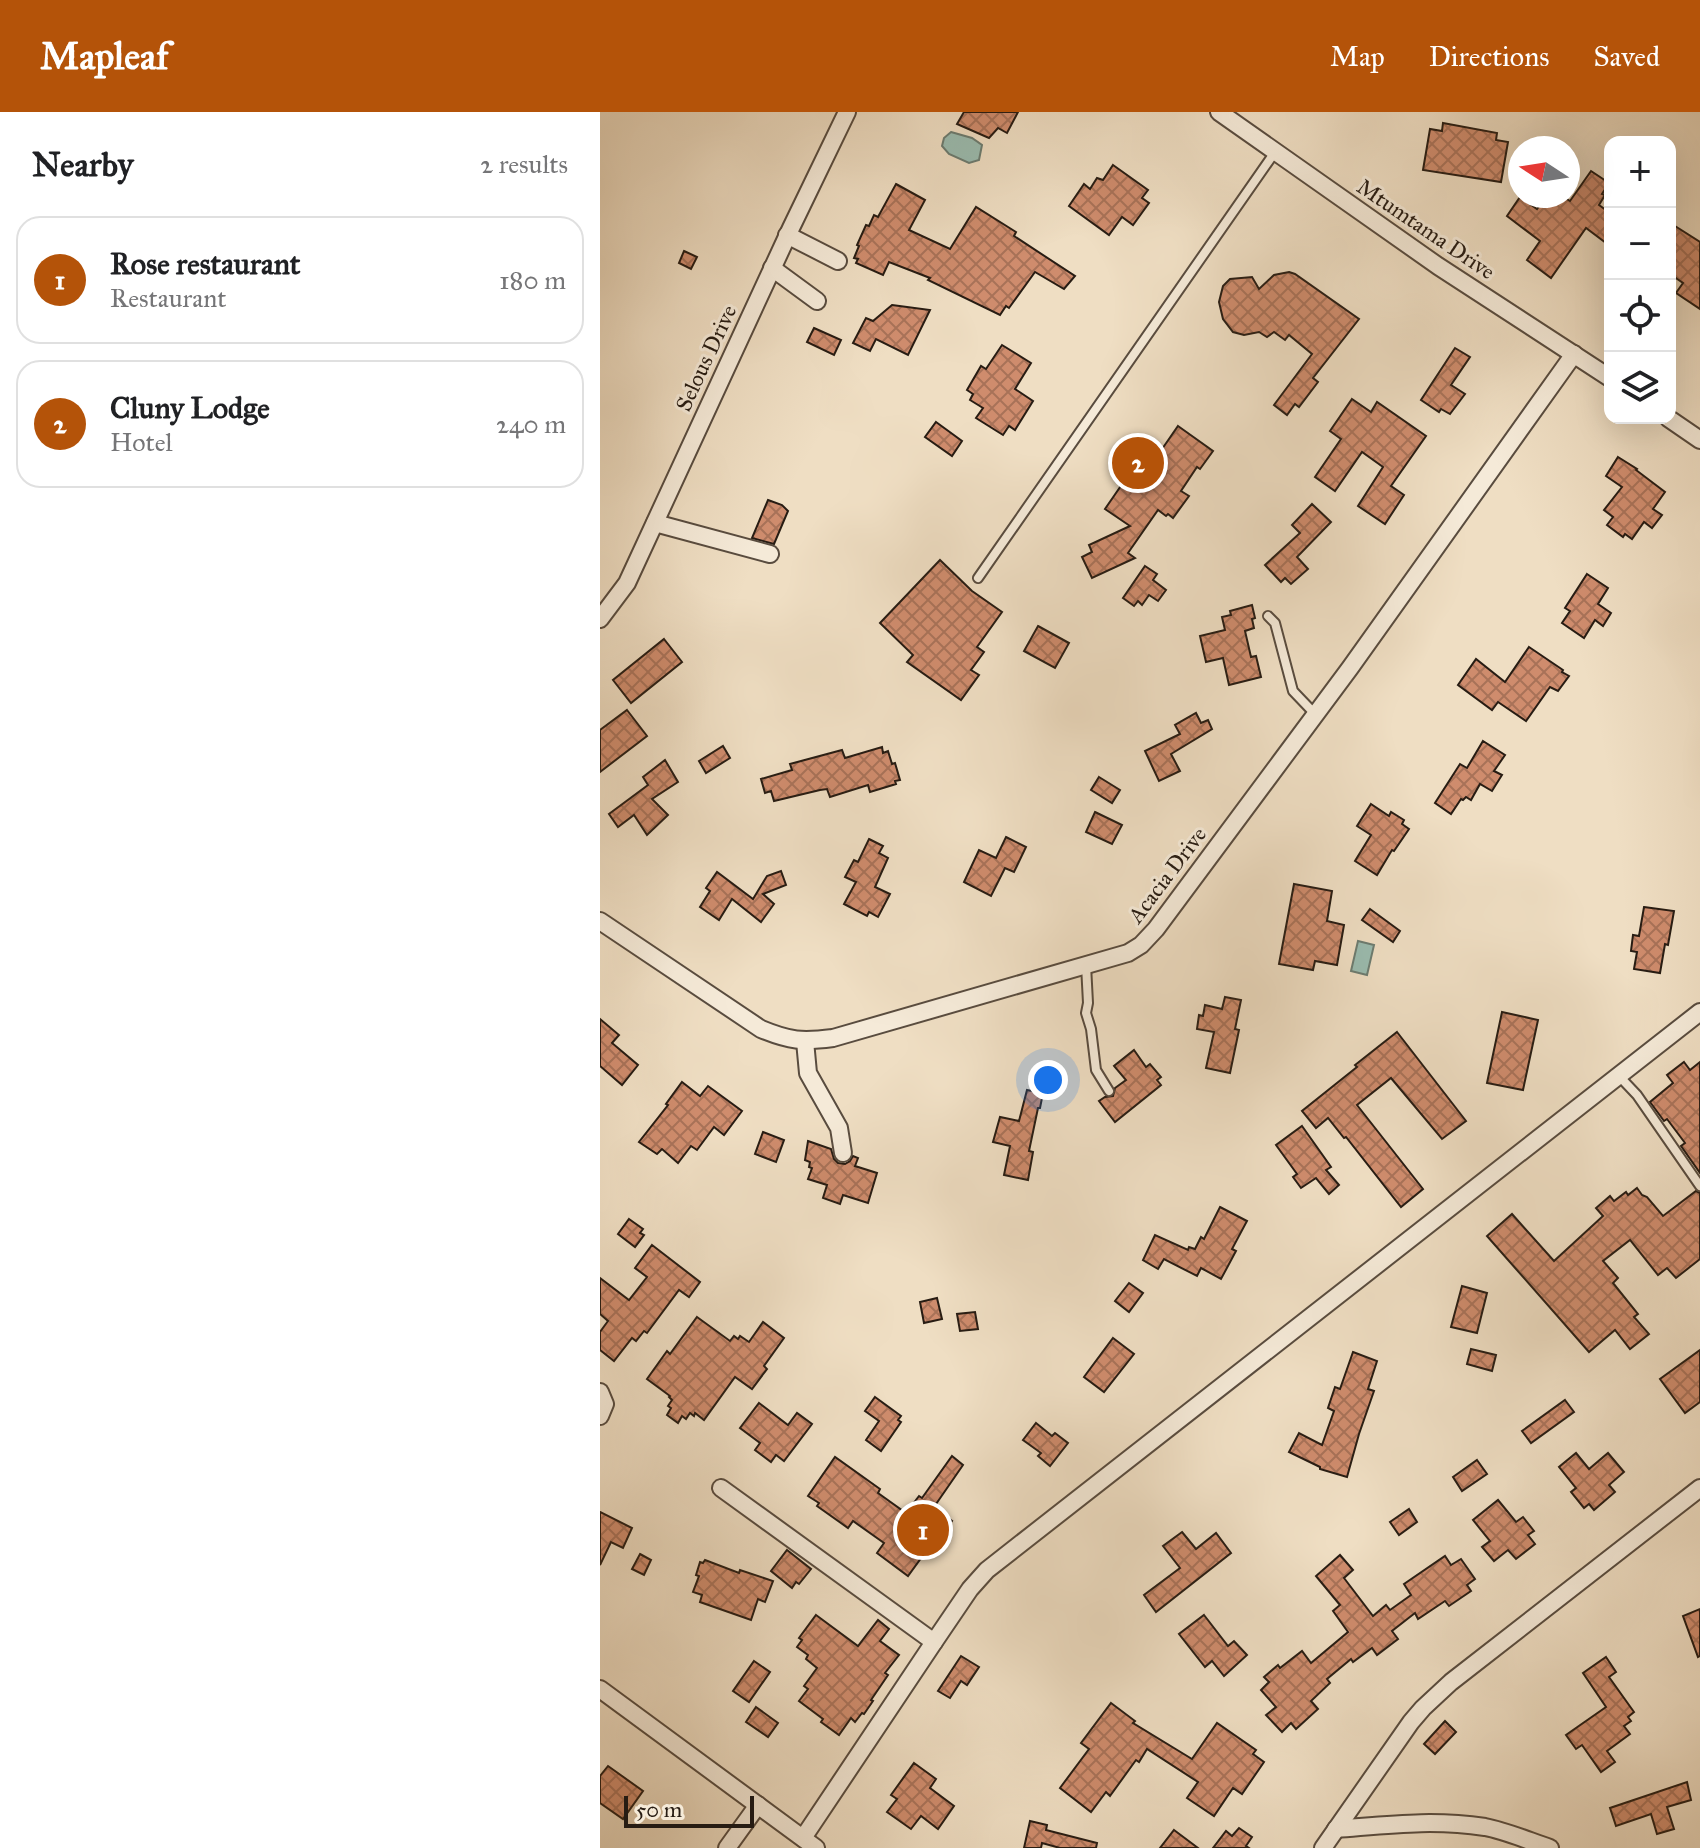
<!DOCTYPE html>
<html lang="en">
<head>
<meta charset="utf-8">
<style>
  :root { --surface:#fff; --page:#f6f6f6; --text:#202124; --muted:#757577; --line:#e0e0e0; --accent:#b45309 }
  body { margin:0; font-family:"IM FELL Great Primer",serif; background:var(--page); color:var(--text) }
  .controls { position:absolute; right:24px; top:24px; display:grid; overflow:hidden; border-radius:16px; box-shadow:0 8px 32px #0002 }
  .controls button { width:72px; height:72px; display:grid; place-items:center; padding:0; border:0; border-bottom:2px solid var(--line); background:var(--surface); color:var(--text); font:40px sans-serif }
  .compass { position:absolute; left:908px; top:24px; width:72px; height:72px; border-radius:50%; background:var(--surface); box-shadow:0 8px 32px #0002; rotate:282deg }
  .scale { position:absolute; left:24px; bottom:20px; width:130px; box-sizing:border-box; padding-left:8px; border:4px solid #271c13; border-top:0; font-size:22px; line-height:28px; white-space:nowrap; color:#271c13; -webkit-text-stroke:6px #f5ead8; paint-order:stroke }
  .you { position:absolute; left:448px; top:968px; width:28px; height:28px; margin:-20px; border:6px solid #fff; border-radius:50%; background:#1a73e8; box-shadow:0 0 0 12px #1a73e833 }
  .badge { display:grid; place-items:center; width:52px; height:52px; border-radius:50%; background:var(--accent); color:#fff; font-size:26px; font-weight:700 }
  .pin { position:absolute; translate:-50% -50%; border:4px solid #fff; box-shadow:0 2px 8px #0006 }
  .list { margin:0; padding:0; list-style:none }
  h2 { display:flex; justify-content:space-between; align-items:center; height:104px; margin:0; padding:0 32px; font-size:34px }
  h2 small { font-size:26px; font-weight:400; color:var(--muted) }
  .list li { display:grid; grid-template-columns:52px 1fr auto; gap:24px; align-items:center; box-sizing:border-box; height:128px; margin:0 16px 16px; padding:0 16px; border:2px solid var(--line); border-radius:24px }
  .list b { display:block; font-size:30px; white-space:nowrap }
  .list p { margin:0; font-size:26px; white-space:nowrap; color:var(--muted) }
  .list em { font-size:26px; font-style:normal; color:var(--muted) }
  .icon { flex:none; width:44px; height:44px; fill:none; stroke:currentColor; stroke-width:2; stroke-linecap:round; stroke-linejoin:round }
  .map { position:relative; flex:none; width:1100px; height:1736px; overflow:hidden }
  header { display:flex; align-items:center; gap:48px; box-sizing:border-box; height:112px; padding:0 40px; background:var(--accent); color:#fff }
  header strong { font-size:38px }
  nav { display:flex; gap:44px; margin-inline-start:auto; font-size:28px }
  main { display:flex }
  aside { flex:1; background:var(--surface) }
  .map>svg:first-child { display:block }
  .water { fill:#9abcb0; stroke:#6c7c71; stroke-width:2 }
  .building { fill:url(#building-cross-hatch); stroke:#271c13; stroke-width:2 }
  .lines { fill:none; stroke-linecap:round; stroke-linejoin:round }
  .service-casing { stroke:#594c3f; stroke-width:12 }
  .minor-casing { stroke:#594c3f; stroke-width:20 }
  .service { stroke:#f5ead8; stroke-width:8 }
  .minor { stroke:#f5ead8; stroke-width:16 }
  .labels { text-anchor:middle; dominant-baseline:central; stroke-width:6; stroke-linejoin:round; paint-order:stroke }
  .street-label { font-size:22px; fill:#271c13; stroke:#f5ead8 }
</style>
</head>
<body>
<header>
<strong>Mapleaf</strong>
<nav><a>Map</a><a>Directions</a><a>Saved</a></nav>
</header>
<main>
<aside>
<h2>Nearby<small>2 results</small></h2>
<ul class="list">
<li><span class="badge">1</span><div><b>Rose restaurant</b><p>Restaurant</p></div><em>180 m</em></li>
<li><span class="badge">2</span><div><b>Cluny Lodge</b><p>Hotel</p></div><em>240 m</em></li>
</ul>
</aside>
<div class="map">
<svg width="1100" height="1736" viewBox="0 0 1100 1736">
  <defs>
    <pattern id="building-cross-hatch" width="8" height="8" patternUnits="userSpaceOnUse" patternTransform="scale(2)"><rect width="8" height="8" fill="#cf8c6d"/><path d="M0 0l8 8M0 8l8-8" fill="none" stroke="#a87258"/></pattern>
  </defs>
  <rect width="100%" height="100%" fill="#efdec3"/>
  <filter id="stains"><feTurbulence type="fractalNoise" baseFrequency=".0025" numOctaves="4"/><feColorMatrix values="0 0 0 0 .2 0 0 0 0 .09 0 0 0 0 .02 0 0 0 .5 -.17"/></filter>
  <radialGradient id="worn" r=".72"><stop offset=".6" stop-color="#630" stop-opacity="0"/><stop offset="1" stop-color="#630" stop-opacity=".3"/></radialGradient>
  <!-- water -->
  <g class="water">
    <path d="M351,20l21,6 10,7 -3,15 -10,3 -20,-9 -7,-8 2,-8z"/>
    <path d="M758,829l16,4 -7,30 -16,-4z"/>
  </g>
  <!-- building -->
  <g class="building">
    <path d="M364,0h54l-11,21 -9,-5 -9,10 -32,-14z"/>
    <path d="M843,11l54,10 -1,7 12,2 -7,40 -78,-12 7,-41 12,2z"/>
    <path d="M513,53l35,25 -6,8 7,5 -16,22 -11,-8 -13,18 -40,-29 15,-22 6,5 7,-11 6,2z"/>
    <path d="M991,59l18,12 -7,11 3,1 -6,10 11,8v33l-24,-18 -35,50 -24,-18 13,-19 -33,-25 13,-19 17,12 9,-13h16l8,5z"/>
    <path d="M296,72l29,16 -16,30 41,19 26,-42 40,25 -2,4 61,40 -11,13 -29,-17 -26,36 -3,-2 -6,9 -72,-35 2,-2 -41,-16 -6,13 -27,-12 2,-4 -4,-1 5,-12 -2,-1 9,-20 3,1 5,-11 4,2z"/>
    <path d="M1075,114l25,16v67l-24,-16 7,-10 -13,-9v-40z"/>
    <path d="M84,139l13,6 -6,12 -12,-6z"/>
    <path d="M689,160l6,2 64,45 -46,59 5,4 -19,25 -4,-3 -8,11 -13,-10 38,-51 -23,-19 -4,5 -11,-8 -7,5 -8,-5 -15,3 -11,-3 -10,-13 -4,-17 4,-16 7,-7 22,-2 7,12 15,-14z"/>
    <path d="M292,193l38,5 -22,45 -32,-16 -6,12 -17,-8 13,-25 7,3z"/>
    <path d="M214,216l27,12 -7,15 -27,-13z"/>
    <path d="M402,233l29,18 -16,26 18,12 -18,29 -6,-4 -6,9 -27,-17 7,-10 -13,-8 3,-6 -6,-4 14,-24 5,3z"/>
    <path d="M855,236l15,9 -19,28 14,9 -15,20 -9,-5 -2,3 -18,-12z"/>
    <path d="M752,287l19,13 6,-10 49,34 -35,50 13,9 -19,29 -27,-18 25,-39 -21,-15 -27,39 -20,-14 26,-38 -11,-8z"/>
    <path d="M336,310l26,19 -10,15 -27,-19z"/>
    <path d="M578,314l35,25 -13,18 -3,-2 -16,24 8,5 -16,22 -5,-4 -2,2 -8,-6 -30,43 7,5 -43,20 -10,-21 10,-5 -3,-7 41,-19 -25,-17 44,-64 11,7z"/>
    <path d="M1018,345l19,12 -1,1 29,22 -12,17 9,6 -10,13 -8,-6 -12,17 -7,-5 -2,3 -16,-12 6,-8 -9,-7 18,-23 -16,-11z"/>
    <path d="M168,388l14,5 6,6 -14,33 -22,-6z"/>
    <path d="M712,392l19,18 -34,35 11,12 -17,15 -6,-6 -4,4 -16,-17 35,-32 -8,-8z"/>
    <path d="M340,448l32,31 30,21 -25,35 7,5 -13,18 8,5 -18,25 -54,-38 6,-7 -33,-32z"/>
    <path d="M545,454l12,8 -4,6 13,10 -8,11 -9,-6 -7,10 -4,-4 -4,5 -11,-8z"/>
    <path d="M987,462l21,14 -10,16 13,9 -8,13 -8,-6 -11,18 -22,-15 8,-12 -5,-3z"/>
    <path d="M652,493l3,13 -3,1 2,9 -9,3 6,26 5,-1 5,21 -32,8 -6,-27 -17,4 -6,-26 25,-6 -3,-13 9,-2 -1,-4z"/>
    <path d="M438,514l31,17 -14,25 -31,-17z"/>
    <path d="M64,527l18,23 -51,41 -18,-23z"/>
    <path d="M929,535l34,23 -1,2 7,4 -11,15 -8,-4 -24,34 -28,-19 -6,8 -34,-25 18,-26 29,23z"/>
    <path d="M27,598l20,26 -47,36v-42z"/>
    <path d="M596,601l5,10 7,-3 4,9 -41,25 9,17 -21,10 -14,-30 35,-17 -5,-9z"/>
    <path d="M883,629l22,14 -11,16 8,4 -10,16 -12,-7 -9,16 -5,-3 -3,3 -2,-1 -10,15 -16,-11 25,-39 7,4z"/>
    <path d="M123,634l7,12 -24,15 -7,-12z"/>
    <path d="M282,635l1,6 5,-2 4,13 3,-1 5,17 -5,1 1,3 -26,8 -2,-7 -38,12 -3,-8 -7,1 -46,11 -3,-10 -6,2 -4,-14 31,-9 -2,-6 52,-14 3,8z"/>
    <path d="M65,648l13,22 -26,17 16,16 -21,20 -13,-20 -16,12 -9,-13 39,-29 -5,-8z"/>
    <path d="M499,665l21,13 -8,13 -21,-13z"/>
    <path d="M771,692l18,12 2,-4 13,8 -2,4 7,5 -15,22 -2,-1 -15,25 -22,-14 16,-26 -14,-9z"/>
    <path d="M495,700l27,13 -10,19 -26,-12z"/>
    <path d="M406,725l20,10 -12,25 -9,-4 -14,28 -27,-14 15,-32 17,8z"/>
    <path d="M269,727l14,7 -4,7 9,5 -13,29 15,7 -12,23 -9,-5 -2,4 -23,-12 12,-22 -11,-5 9,-17 4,2z"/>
    <path d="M181,759l5,14 -23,9 11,10 -13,18 -29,-23 -13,21 -19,-13 10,-16 -4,-3 11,-16 36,27 14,-23z"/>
    <path d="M694,772l38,7 -5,30 17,4 -7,40 -22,-4 -2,9 -34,-6z"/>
    <path d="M1044,795l30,4 -6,34 -3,-1 -5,29 -26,-4 3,-17 -6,-1 2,-16 6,1z"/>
    <path d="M770,797l30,22 -7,11 -31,-22z"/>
    <path d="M625,885l16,3 -6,29 4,1 -9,43 -24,-5 8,-36 -17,-3 2,-14 4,1 2,-11 17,4z"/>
    <path d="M902,900l36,8 -15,70 -36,-7z"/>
    <path d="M0,907l19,16 -7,8 26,22 -16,20 -22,-19z"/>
    <path d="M797,920l69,89 -24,18 -51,-61 -34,27 66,84 -22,18 -55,-70 -2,1 -16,-20 -12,10 -14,-17 55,-44 -2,-2z"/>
    <path d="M534,938l12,17 4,-3 11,13 -4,3 4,5 -46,37 -16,-21 6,-4 8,-1 2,-8 11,-8 -12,-14z"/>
    <path d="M1084,950l6,8 10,-8v111l-19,-27 4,-3 -18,-24 -3,2 -14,-19 23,-19 -6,-8z"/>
    <path d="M82,970l18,14 8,-10 34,25 -18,24 -10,-8 -17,23 -6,-4 -13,17 -16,-14 -5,5 -18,-12 29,-37 -2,-1z"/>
    <path d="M427,978l16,3 -3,15h-2l-9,43 4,1 -5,28 -24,-5 6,-29 -17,-4 7,-25 19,4z"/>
    <path d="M702,1014l29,41 -5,3 13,15 -10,9 -13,-16 -15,10 -8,-11 4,-3 -21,-29z"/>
    <path d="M163,1020l21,8 -8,22 -21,-8z"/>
    <path d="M208,1029l23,8 3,10 4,4 7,1 5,-3 3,-5 5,2 -3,8 22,7 -9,30 -25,-8 -3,9 -17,-6 4,-13 -19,-6 4,-11 -3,-1 1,-5 -5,-2z"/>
    <path d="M1037,1076l5,7 5,2 16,19 33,-25 4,2v66l-24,19 -9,-10 -9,7 -28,-35 -27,21 15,17 -5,5 25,31 -4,3 15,17 -19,15 -15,-19 -26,22 -102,-116 25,-22 42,47 49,-45 -7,-8 14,-12 4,5 12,-9 2,3z"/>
    <path d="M620,1095l27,14 -15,28 4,2 -15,28 -20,-11 -4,8 -33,-17 -6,10 -15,-9 12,-25 33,15 1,-3 6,2 6,-12 3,2z"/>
    <path d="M29,1107l14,10 -3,4 4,2 -9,12 -17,-13z"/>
    <path d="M52,1133l48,37 -11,15 -10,-7 -32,43 -3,-2 -8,10 -4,-3 -18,23 -14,-11v-18l8,-11 -8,-7v-36l29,22 18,-23 -12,-9z"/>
    <path d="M529,1171l14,10 -14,19 -14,-11z"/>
    <path d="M862,1174l25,7 -10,40 -26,-6z"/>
    <path d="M337,1186l5,21 -18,4 -4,-21z"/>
    <path d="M375,1200l3,17 -18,2 -3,-17z"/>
    <path d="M97,1205l33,24 4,-5 4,3 2,-3 9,6 14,-20 21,16 -20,28 3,3 -15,20 -17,-12 -31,43 -9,-7 -1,3 -4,-3 -4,6 -4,-3 -4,7 -11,-8 4,-7 -3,-2 4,-6 -3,-3 1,-1 -23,-17 20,-28 3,3z"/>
    <path d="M513,1226l21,16 -30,38 -20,-15z"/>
    <path d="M871,1237l25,6 -4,16 -25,-7z"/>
    <path d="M1100,1238v52l-15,11 -25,-34z"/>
    <path d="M753,1240l24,9 -9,28 6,2 -15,43 -12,43 -27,-8v-2l-31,-15 10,-19 23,12 12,-34 -6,-3 7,-21 5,2z"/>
    <path d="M275,1285l26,19 -3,4 3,2 -20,29 -15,-11 13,-19 -14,-10z"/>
    <path d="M965,1288l9,12 -43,31 -9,-12z"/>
    <path d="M159,1291l29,22 9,-12 15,11 -28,37 -8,-6 -5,7 -16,-12 5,-7 -20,-15z"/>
    <path d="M436,1311l16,13 3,-3 13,10 -18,23 -12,-10 3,-3 -18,-13z"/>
    <path d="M976,1341l13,16 19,-16 16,19 -15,13 6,7 -21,18 -5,-6 -5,4 -13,-16 5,-4 -17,-21z"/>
    <path d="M352,1344l11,9 -29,42 18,14 -10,13 3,2 -13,18 -5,-4 -19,26 -31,-23 7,-10 -31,-22 -5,7 -31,-22 2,-3 -11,-7 27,-39 45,32 -2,4 28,20 13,-17 3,2z"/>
    <path d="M877,1348l10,14 -25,17 -9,-14z"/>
    <path d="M898,1388l18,22 7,-5 11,14 -6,4 7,9 -19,15 -8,-9 -14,11 -12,-14 8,-6 -17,-21z"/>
    <path d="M809,1397l8,13 -18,13 -9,-13z"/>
    <path d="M0,1400l32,16 -9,20 -12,-6 -11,23z"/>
    <path d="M582,1420l14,17 20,-16 15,20 -75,59 -12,-17 36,-27 -17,-22z"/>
    <path d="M187,1438l24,19 -12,15 -3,-2 -4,6 -21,-17z"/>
    <path d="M40,1442l11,6 -7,15 -12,-6z"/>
    <path d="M740,1443l13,15 -9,8 29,38 13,-11 4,5 21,-15 -7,-11 41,-28 6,9 10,-6 14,20 -8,6 4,6 -22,15 -4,-5 -27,18 -3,-6 -23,18 6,8 -21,16 -5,-7 -19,14 -2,-3 -24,20 3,4 -19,18 7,8 -22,20 -5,-6 -9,9 -16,-17 10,-8 -15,-17 8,-8 -5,-5 14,-12 2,3 22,-17 9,12 37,-31 -15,-21 7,-6 -24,-29z"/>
    <path d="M105,1448l34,13 1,-3 33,11 -8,21 -7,-3 -7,21 -51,-18 2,-7 -9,-3 6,-16 -3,-1 4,-13 3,1z"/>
    <path d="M1100,1497v47l-2,1 -15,-41z"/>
    <path d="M216,1503l42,31 20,-26 11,9 -9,12 19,14 -14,18 3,2 -17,25 2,1 -9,13 -2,-1 -7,9 -4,-4 -12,17 -18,-13 2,-3 -24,-18 9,-12 -4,-3 13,-18 -11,-9 2,-4 -11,-8 5,-7 -3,-2z"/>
    <path d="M604,1503l24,31 6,-5 13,14 -23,21 -12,-15 -7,6 -26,-33z"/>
    <path d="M361,1544l18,11 -12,18 -6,-4 -11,17 -12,-7z"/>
    <path d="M1006,1545l10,15 -7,5 25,35 -6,5 3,4 -7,5 6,8 -23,17 8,11 -14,10 -19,-27 -6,4 -10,-14 40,-28 -23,-34z"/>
    <path d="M154,1549l16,11 -21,30 -16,-11z"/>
    <path d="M511,1591l24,18 -2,2 59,36 25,-36 39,27 -3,4 11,8 -22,32 -9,-6 -19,28 -27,-18 11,-16 -51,-33 -8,13 -3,-2 -26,36 -4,-4 -15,20 -31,-24 29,-39 -8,-6z"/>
    <path d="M156,1595l22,16 -10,14 -22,-15z"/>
    <path d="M845,1609l11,11 -21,22 -11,-10z"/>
    <path d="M314,1651l22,16 -6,9 24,18 -16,23 -17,-13 -10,13 -24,-17 10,-13 -6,-4z"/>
    <path d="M8,1654l35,25 -20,28 -23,-16v-27z"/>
    <path d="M1087,1670l4,18 -24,7 7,22 -17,5 -6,-20 -35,12 -6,-18z"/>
    <path d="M430,1709l17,4 -1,5 51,13 -1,5h-36l-18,-5 -1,5h-17z"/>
    <path d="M639,1716l13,9 -6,9 3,2h-36l13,-17 6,5z"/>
    <path d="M574,1718l24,18h-38z"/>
  </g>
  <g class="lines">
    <!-- service casing -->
    <g class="service-casing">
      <g id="service">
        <path d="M378,466l297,-426"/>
        <path d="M668,504l7,7 18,68 22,23"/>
        <path d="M486,853l2,38 -2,10 5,16 5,41 13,21"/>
        <path d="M1019,964l18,19 63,91"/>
      </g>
    </g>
    <!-- minor casing -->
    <g class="minor-casing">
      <g id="minor">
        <path d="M619,0l219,154 172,112"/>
        <path d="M187,123l51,26"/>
        <path d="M172,156l45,33"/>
        <path d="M1068,306l32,22"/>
        <path d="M55,411l115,31"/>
        <path d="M0,507l27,-36 164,-355 56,-116"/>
        <path d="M0,809l161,108c29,12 41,13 72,9l295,-85 13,-8 15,-16 194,-261 224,-314"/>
        <path d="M205,929l3,32 31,55 4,25"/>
        <path d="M0,1280l5,12 -5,12"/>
        <path d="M121,1376l213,154"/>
        <path d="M0,1577l216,159"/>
        <path d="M736,1717c52,-4 95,-10 149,-2 21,4 44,14 65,21"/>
        <path d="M203,1726l131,-196 36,-53 17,-19 713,-558"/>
        <path d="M127,1736l31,-43"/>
        <path d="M723,1736l88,-126 12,-14 28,-26 249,-194"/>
      </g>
    </g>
    <!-- service -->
    <use href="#service" class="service"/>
    <!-- minor -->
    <use href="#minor" class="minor"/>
  </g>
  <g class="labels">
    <!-- street labels -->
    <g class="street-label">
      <text transform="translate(826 117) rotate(34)">Mtumtama Drive</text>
      <text transform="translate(106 246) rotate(-65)">Selous Drive</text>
      <text transform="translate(567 763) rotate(-53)">Acacia Drive</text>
    </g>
  </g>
  <rect width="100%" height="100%" filter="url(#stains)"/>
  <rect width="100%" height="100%" fill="url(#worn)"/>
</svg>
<div class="controls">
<button>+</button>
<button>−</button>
<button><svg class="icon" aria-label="locate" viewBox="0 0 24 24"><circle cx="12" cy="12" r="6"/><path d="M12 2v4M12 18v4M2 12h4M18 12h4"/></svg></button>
<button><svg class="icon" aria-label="layers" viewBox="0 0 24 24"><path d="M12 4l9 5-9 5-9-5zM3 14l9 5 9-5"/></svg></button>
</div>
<svg class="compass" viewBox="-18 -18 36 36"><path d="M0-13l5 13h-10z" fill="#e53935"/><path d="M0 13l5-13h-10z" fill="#757577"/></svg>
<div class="scale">50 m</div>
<div class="you"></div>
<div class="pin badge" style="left:323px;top:1418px">1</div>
<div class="pin badge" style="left:538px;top:351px">2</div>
</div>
</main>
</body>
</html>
